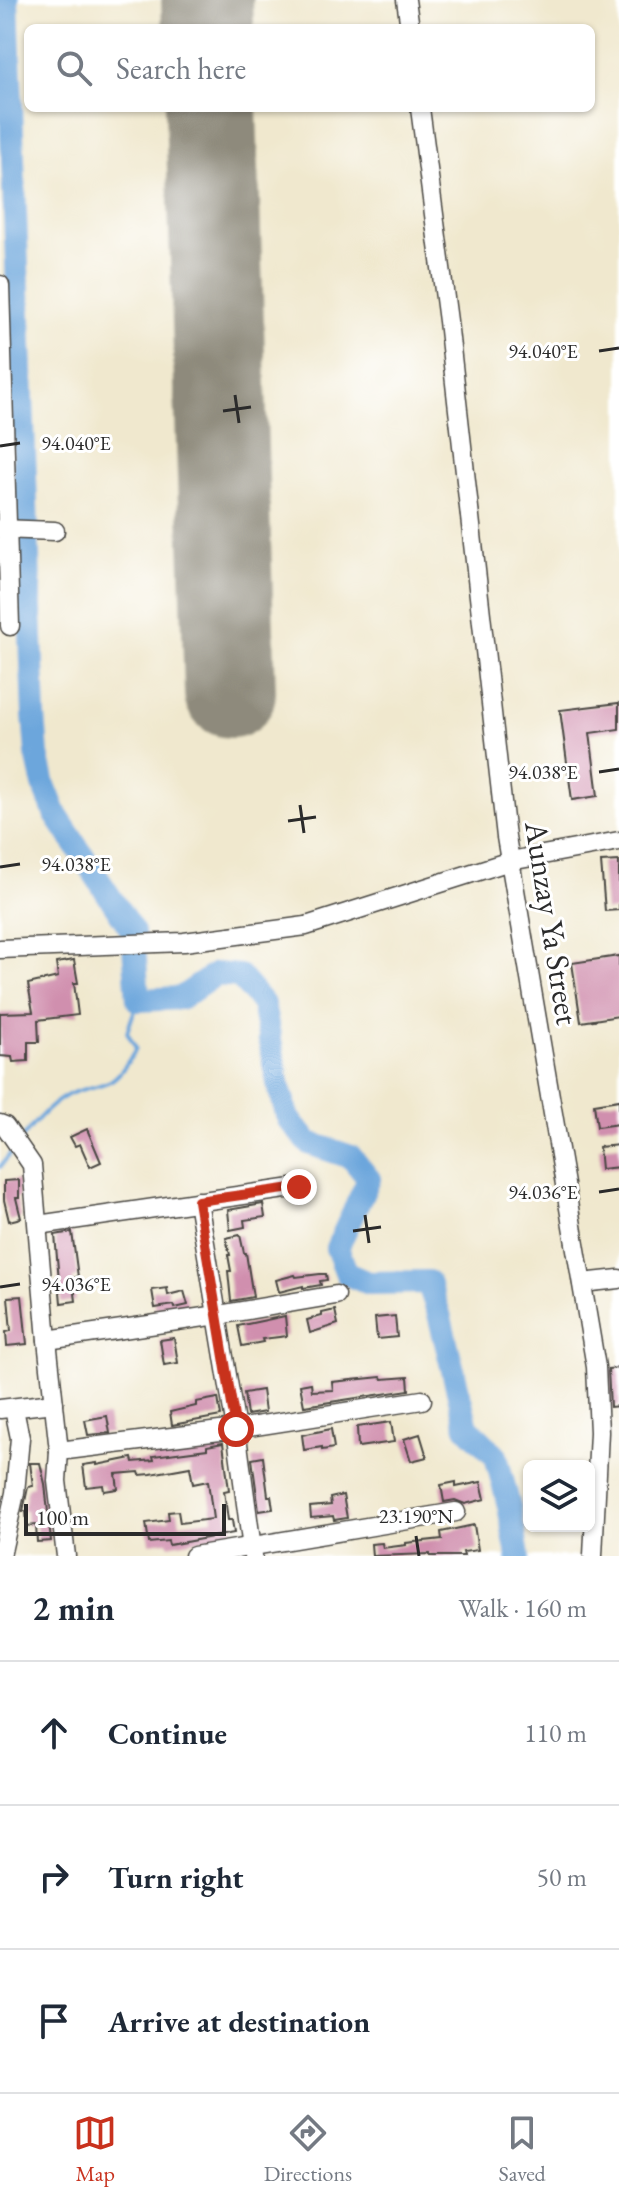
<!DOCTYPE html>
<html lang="en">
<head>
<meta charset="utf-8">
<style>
  :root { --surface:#fff; --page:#f2f2f3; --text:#1f2937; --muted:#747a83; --line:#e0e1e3; --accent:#c8321e }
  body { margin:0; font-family:"EB Garamond",serif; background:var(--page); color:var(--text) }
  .controls { position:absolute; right:24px; bottom:24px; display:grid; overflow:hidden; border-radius:12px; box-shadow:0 2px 6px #0004 }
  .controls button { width:72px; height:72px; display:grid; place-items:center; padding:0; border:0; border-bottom:2px solid var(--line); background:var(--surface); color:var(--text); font:40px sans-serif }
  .scale { position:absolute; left:24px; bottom:20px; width:202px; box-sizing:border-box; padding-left:8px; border:4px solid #2b2b2b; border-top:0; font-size:22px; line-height:28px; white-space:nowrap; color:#2b2b2b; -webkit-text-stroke:6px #fff; paint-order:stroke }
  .stop { position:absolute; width:24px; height:24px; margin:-18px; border:6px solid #c8321e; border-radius:50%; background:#fff }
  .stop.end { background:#c8321e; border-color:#fff; box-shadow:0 2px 8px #0008 }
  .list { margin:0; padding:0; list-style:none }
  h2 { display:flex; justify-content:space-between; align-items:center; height:104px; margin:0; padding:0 32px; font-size:34px }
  h2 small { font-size:26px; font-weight:400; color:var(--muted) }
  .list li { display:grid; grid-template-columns:52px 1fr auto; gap:24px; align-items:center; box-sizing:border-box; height:144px; padding:0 32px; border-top:2px solid var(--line) }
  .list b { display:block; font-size:30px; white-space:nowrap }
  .list em { font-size:26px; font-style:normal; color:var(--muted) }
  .icon { flex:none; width:44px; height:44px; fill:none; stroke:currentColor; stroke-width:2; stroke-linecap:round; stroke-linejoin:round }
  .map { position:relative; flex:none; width:619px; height:1556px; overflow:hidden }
  .search { position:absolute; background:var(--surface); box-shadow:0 2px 6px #0004; left:24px; right:24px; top:24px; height:88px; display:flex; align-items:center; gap:20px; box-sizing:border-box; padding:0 28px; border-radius:12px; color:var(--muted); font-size:30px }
  .sheet { height:536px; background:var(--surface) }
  nav { display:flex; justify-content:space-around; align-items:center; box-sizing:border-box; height:112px; border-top:2px solid var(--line); background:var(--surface); font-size:22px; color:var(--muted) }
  nav a { display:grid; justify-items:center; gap:4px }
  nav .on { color:var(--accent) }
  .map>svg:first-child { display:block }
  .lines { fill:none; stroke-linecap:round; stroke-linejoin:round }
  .stream { stroke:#6ca6dc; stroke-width:4 }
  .river { stroke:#6ca6dc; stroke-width:24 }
  .runway { stroke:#8e8a7c; stroke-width:92 }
  .building { fill:#d08fae }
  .minor-casing { stroke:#494743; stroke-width:21 }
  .minor { stroke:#fff; stroke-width:18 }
  .route { stroke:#c8321e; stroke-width:10 }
  .ticks { fill:none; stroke:#2b2b2b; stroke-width:3 }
  .labels { text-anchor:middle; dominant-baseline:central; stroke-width:6; stroke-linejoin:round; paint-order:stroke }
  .street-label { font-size:32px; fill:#2b2b2b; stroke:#fff }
  .ticks-label { font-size:20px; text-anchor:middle; fill:#2b2b2b; stroke:#fff; stroke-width:6; stroke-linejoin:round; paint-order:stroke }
</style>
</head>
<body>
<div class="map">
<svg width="619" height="1556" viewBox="0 0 619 1556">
  <rect width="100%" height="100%" fill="#fff"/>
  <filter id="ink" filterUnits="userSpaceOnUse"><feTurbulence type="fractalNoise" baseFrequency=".0125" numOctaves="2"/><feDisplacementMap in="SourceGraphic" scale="16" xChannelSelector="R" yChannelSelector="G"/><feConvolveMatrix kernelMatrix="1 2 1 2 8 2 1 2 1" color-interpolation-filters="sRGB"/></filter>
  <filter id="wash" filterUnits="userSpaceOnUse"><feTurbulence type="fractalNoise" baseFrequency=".006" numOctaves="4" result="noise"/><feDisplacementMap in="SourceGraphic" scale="32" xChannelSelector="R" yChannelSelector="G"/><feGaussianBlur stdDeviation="1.8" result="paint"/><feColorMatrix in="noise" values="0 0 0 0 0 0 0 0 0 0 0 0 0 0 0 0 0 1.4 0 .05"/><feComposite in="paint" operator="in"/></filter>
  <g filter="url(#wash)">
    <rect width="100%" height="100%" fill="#f0e8ce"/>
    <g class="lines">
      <!-- stream -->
      <g class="stream">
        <path d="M21,1140c13,-17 27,-34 45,-44 13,-8 29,-8 42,-14 12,-5 22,-23 28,-34l-9,-16 11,-32"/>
        <path d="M0,1167l13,-17"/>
      </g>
      <!-- river -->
      <path class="river" d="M7,0l27,715 3,39 7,31 12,30 77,117 5,68 43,-2 35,-24 23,2 24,28 16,84 10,32 20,23 42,14 18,22 -32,69 10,26 21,9 60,-1 11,32 28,113 29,29 13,50 9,50"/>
      <!-- runway -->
      <g class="runway">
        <path d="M207,0l1,28"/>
        <path d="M211,108l19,584"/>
      </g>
    </g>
    <g id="blocks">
      <!-- building -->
      <g class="building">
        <path d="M619,703v26l-29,4 8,63 -26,4 -12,-90z"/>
        <path d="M619,861v49l-14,1 -4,-49z"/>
        <path d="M619,956v60l-38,6 -9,-59z"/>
        <path d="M74,960l4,23h-4l4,32 -40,5 1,22h-11v19l-15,1 -1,-5 -12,-1v-43l33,-1 -5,-28 30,-7 -2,-14z"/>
        <path d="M619,1100v24l-22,3 -3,-23z"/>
        <path d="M87,1129l14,33 -11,5 -10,-23 -5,2 -5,-9z"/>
        <path d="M619,1145v22l-18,2 -2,-22z"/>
        <path d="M19,1180v18h-3l5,20 -12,3 -5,-21v-19z"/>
        <path d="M263,1204l2,13 -21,3 1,7 -15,3 -2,-20z"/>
        <path d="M72,1232l6,45 -5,1 3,23 -15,2 -6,-68z"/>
        <path d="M240,1235l4,18h2l7,44 -22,4 -3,-30h3l-3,-16h2l-4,-17z"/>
        <path d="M320,1274h6l1,6 -7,1 1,4 -18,3v-2l-24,6 -3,-12 19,-5 1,2z"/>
        <path d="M167,1288l1,7 16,-4 4,14 -13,3 -1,-3 -19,3 -3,-18z"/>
        <path d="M22,1296l5,48 -20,2 -1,-14 5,-1 -3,-34z"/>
        <path d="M335,1310l3,14 -28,9 -3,-13 15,-4v-3z"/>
        <path d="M285,1316l2,20 -25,3 1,3 -21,4 -4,-20z"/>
        <path d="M395,1316l2,21 -20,2 -2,-21z"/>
        <path d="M174,1338l4,25 -14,2 -4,-25z"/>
        <path d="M619,1368v38l-9,1 -2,-38z"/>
        <path d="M381,1377l1,2 26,-2 1,13 -105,16 -4,-21 11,-2 1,8 21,-1 -1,-8z"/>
        <path d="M262,1390l3,22 -18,3 -3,-22z"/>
        <path d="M218,1398l3,18 -49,9 -2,-13 26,-6v-4z"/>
        <path d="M107,1416l3,17 -22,2 -3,-15z"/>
        <path d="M391,1422l3,20 -36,5 -1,-20z"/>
        <path d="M331,1429l3,19 -12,2v-3l-18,3 -2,-15z"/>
        <path d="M420,1434l7,23 -16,4 -7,-22z"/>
        <path d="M223,1443l6,47 -5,1 4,29h4l2,13 -65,12 -1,-4 -19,2 -3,-20 23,-3 -1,-8 10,-1 2,12 33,-4 -5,-38 -15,3 -3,-17 -39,7 -11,1 -1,-3 -23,2 2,15 -14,2 -1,-6 -17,2 -3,-22 14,-2v2l35,-7 1,4 21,-2 -1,-4 54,-7v-3z"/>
        <path d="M263,1457l5,39h3l2,13 -14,2 -7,-52z"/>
        <path d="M30,1463h10l5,21 6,57 -14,1 -1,-17 -9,1 -1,-15h-3l5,-24 5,-1z"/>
        <path d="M456,1482v5l25,-5 4,17 -20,5 -10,-4 -11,2 -3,-17z"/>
        <path d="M343,1495l4,23 -13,2 -1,-4 -22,2 -1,-11 21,-2 -1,-7z"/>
        <path d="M474,1525l4,25 -15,2 1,4h-34v-2l-58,2 -1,-12 11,-1 1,5 23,-3v-2l36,-4 -1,-7z"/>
      </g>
    </g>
  </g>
  <g filter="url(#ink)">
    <use href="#blocks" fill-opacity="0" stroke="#494743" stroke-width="2"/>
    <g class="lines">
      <!-- minor casing -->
      <g class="minor-casing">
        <g id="minor">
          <path d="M406,0l4,28"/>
          <path d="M420,108l28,213 58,516 90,530 3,65 -6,124"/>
          <path d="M0,285l10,341"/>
          <path d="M0,529l55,2"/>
          <path d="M0,949l184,-7 122,-16 204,-65 109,-20"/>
          <path d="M0,1124l5,2 27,39 15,175 12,111 -2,30 9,75"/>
          <path d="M198,1201l38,228 17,127"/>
          <path d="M38,1225l261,-38"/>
          <path d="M582,1283l37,-4"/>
          <path d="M47,1340l171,-25 118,-20"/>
          <path d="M0,1409l54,-6"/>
          <path d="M59,1451l177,-22 186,-29"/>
          <path d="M1,1556l14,-63 5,-55 -6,-29"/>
          <path d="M194,1556l262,-44"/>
        </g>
      </g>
      <!-- minor -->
      <use href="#minor" class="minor"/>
    </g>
  </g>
  <g class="lines" filter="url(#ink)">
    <!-- route -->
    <path class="route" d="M236,1429l-38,-228 101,-14"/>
  </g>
  <!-- ticks -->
  <path class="ticks" d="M599,351l20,-3M235,395l4,28M223,411l28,-4M0,446l20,-3M599,772l20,-3M300,805l4,28M288,821l28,-4M0,867l20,-3M599,1192l20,-3M365,1215l4,28M353,1231l28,-4M0,1287l20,-3M416,1536l3,20"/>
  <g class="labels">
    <!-- street labels -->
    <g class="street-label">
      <text transform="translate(552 923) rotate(81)">Aunzay Ya Street</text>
    </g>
  </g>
  <g class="ticks-label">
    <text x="543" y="358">94.040°E</text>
    <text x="76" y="450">94.040°E</text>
    <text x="543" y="779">94.038°E</text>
    <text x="76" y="871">94.038°E</text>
    <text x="543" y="1199">94.036°E</text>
    <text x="76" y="1291">94.036°E</text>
    <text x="416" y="1523">23.190°N</text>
  </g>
</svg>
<div class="controls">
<button><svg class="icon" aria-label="layers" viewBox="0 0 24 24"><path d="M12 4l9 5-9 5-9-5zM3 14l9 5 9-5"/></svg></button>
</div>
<div class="scale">100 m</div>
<div class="stop" style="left:236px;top:1429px"></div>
<div class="stop end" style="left:299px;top:1187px"></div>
<div class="search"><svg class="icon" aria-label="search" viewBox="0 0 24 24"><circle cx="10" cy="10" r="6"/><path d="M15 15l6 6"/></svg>Search here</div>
</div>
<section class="sheet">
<h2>2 min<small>Walk · 160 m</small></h2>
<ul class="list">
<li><svg class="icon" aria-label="ahead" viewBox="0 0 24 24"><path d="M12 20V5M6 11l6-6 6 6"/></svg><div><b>Continue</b></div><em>110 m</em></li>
<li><svg class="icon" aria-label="right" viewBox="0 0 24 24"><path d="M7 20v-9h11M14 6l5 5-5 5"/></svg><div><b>Turn right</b></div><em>50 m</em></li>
<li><svg class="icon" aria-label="arrive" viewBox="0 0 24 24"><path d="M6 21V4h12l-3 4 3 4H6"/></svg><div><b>Arrive at destination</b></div></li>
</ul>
</section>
<nav>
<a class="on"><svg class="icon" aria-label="map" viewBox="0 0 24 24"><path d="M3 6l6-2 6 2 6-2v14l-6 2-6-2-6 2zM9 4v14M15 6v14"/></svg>Map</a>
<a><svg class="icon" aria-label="directions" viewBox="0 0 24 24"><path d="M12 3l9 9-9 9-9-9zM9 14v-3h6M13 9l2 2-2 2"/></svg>Directions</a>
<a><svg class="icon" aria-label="saved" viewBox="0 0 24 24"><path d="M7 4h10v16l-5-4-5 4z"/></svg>Saved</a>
</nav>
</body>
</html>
